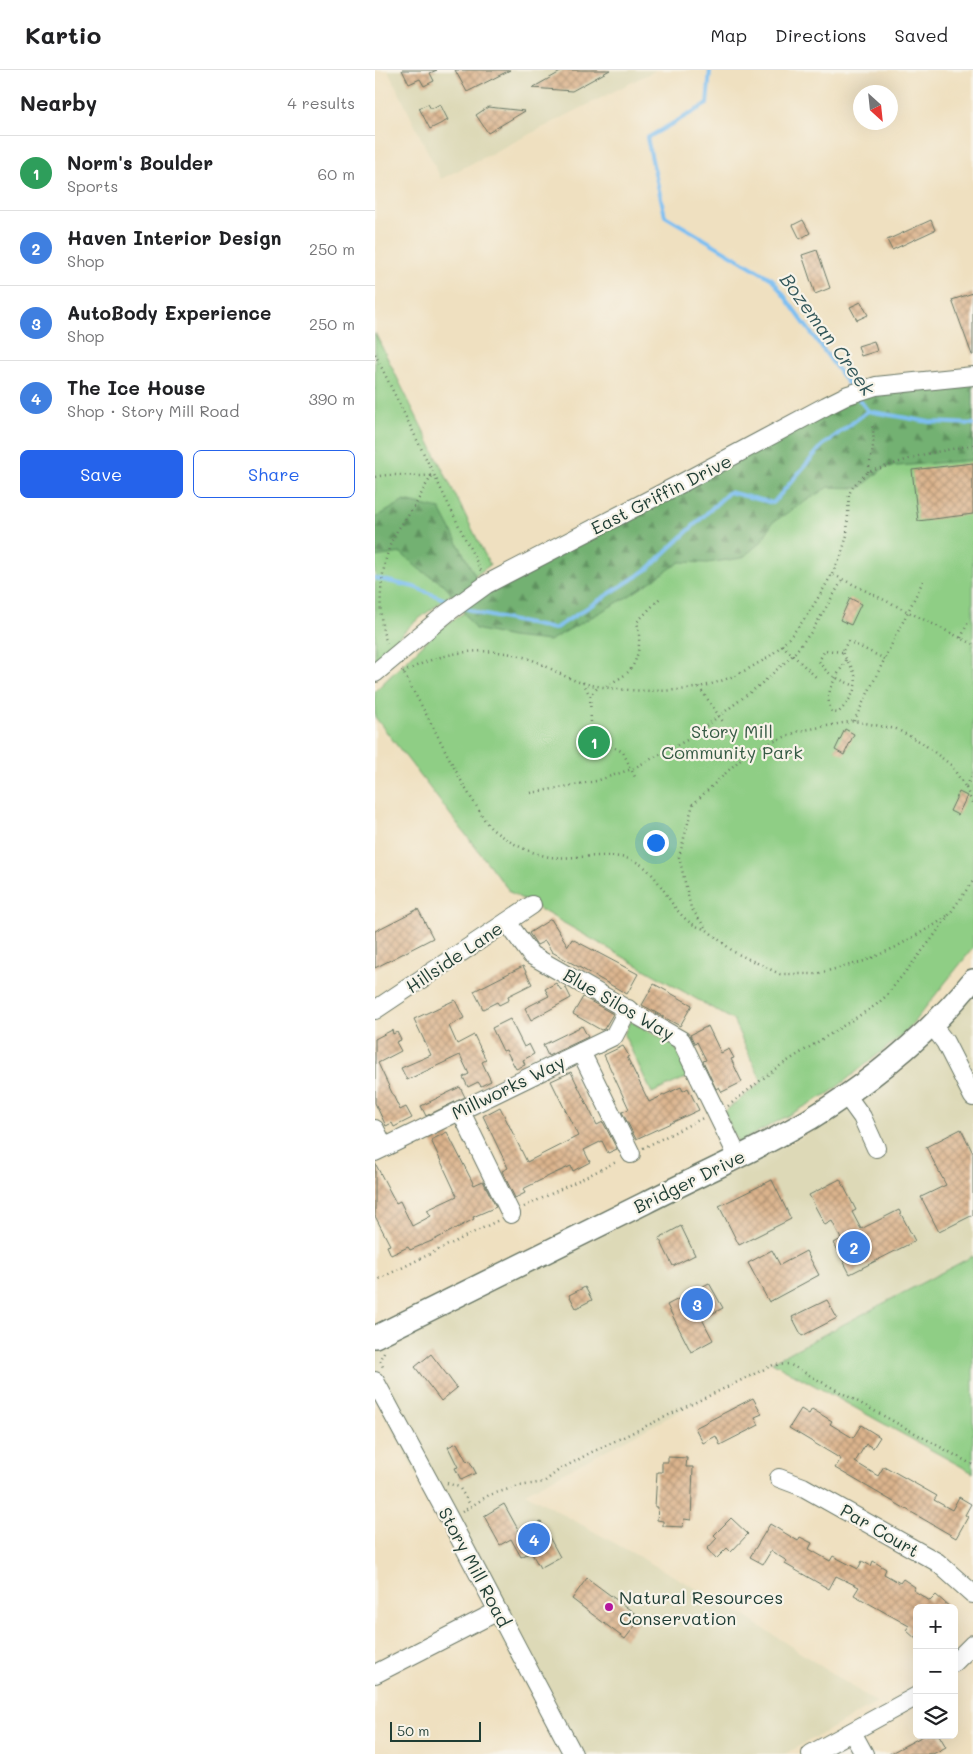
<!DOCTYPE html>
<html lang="en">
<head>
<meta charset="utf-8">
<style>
  :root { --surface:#fff; --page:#f2f2f2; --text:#202124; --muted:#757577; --line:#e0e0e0; --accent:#2563eb }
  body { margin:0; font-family:Mali,sans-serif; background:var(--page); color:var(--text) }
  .controls { position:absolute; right:15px; bottom:15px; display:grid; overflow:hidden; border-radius:8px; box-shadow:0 5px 20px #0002 }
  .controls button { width:45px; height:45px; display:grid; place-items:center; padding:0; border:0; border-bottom:1px solid var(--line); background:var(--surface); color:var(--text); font:25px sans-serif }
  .compass { position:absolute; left:478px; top:15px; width:45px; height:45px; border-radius:50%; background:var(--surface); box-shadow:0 5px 20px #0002; rotate:153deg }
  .scale { position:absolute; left:15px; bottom:12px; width:91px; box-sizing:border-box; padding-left:5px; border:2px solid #1f3d34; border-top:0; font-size:14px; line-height:18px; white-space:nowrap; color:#1f3d34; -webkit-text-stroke:4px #f7f3e8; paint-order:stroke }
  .you { position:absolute; left:280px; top:772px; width:18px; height:18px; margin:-12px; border:4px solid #fff; border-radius:50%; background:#1a73e8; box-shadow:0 0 0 8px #1a73e833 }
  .badge { display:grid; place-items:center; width:32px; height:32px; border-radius:50%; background:var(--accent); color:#fff; font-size:16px; font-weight:700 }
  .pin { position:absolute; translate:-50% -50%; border:2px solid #fff; box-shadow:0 1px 5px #0006 }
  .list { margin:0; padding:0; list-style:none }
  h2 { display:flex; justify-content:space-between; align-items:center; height:65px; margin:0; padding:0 20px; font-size:21px }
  h2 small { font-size:16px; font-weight:400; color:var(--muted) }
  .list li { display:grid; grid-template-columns:32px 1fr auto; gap:15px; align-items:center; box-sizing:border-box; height:75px; padding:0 20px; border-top:1px solid var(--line) }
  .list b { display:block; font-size:19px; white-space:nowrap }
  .list p { margin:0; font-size:16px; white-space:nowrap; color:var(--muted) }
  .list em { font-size:16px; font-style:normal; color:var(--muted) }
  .actions { display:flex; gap:10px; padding:15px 20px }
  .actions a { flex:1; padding:11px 0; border:1px solid var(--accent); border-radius:8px; text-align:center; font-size:18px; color:var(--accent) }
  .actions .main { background:var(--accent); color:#fff }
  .icon { flex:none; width:28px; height:28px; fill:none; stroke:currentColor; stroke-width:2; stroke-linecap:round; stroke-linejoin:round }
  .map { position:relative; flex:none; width:598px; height:1684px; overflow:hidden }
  header { display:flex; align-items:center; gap:30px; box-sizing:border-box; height:70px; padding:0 25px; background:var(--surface); border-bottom:1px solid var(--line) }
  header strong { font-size:24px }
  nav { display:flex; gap:28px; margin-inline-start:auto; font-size:18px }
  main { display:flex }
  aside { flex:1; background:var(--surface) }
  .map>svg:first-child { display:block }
  .built { fill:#ddd9b7 }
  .green { fill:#8fce85; stroke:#57865c }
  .forest { fill:url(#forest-firs); stroke:#497753 }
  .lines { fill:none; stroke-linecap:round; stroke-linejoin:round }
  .stream { stroke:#7dbff2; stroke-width:4 }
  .building { fill:url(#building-cross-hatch) }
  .minor-casing { stroke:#687665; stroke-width:20 }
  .major-casing { stroke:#687665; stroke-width:24 }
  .path { stroke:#687665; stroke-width:2.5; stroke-dasharray:1 4; stroke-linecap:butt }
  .minor { stroke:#fff; stroke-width:18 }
  .major { stroke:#fff; stroke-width:21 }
  .poi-dot { fill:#b5179e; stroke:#f7f3e8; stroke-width:2 }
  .labels { text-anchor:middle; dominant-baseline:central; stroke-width:4.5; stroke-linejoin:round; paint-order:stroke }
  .street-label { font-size:18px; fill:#1f3d34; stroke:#f7f3e8 }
  .park-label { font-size:18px; fill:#355a44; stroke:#f7f3e8 }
  .poi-label { font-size:18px; fill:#1f3d34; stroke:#f7f3e8; text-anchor:start }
  .water-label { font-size:19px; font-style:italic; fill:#32575a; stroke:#f7f3e8 }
</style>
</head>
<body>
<header>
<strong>Kartio</strong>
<nav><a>Map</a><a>Directions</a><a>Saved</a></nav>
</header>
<main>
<aside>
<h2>Nearby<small>4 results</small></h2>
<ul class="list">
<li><span class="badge" style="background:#2e9e5b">1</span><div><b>Norm's Boulder</b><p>Sports</p></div><em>60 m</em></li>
<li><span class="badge" style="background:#3f7fe0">2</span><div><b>Haven Interior Design</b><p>Shop</p></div><em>250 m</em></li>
<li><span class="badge" style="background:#3f7fe0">3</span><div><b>AutoBody Experience</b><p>Shop</p></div><em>250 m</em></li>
<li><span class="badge" style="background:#3f7fe0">4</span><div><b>The Ice House</b><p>Shop · Story Mill Road</p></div><em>390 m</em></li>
</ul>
<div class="actions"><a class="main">Save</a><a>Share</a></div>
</aside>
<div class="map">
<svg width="598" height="1684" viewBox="0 0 598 1684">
  <defs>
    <pattern id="forest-firs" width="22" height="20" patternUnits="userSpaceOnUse" patternTransform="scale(1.25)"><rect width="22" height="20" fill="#73b172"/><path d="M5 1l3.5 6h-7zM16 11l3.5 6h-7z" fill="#5e915e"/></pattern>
    <pattern id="building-cross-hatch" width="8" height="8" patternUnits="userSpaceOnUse" patternTransform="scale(1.25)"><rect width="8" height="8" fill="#dcb48d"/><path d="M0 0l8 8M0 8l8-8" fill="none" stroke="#b29474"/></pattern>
  </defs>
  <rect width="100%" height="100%" fill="#f7f3e8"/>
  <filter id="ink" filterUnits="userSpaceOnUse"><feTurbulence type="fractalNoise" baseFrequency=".02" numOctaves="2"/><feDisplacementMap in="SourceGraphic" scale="10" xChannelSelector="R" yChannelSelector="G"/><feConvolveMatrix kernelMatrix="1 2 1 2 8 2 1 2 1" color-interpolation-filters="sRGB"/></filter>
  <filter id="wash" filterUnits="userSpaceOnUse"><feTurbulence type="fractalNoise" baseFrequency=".0096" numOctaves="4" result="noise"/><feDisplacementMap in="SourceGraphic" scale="20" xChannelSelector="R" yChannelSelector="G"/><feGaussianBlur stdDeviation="1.12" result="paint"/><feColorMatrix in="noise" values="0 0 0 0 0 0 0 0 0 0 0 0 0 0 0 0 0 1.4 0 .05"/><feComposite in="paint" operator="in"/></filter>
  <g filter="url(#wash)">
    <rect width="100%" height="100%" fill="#efe0c0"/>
    <!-- built -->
    <g class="built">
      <path d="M13,0h268l-215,109z"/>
      <path d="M598,926v260l-448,237 215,120 137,90 -92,51h-223l-187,-359v-50l431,-210 98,-65z"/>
    </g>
    <!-- green -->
    <g class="green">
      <path d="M0,263l115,232 -78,59 -37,36z"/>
      <path d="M598,321v557l-68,85 -74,59 -93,51 -14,-31 38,-30 -29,-62 -223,-128 -135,-175v-26l61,-59 65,-45z"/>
      <path d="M255,951l45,25 15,30 -38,17 -28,-58z"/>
      <path d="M598,1186v217l-201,-111z"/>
    </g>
    <!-- forest -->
    <path class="forest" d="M598,310v80l-88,7 -25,21 -32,-1 -55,35 -12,20 -19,16 -35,5 -27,-1 -51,34 -80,45 -38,-4 -36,-8 -30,-44 -26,-16 -18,-16 -26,4v-39l29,-17 36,8 44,84 360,-190 32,-11z"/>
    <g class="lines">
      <!-- stream -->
      <g class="stream">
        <path d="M335,0l-3,34 -60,34 18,78 107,63 79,109"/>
        <path d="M483,328l10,13"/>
        <path d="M0,508l39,9 37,15"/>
        <path d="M90,538l16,6 73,15 94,-60 81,-77 44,11 49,-57 46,-35 61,11 44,2"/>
      </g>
    </g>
    <g id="blocks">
      <!-- building -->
      <g class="building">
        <path d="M27,0h35l-7,3 4,8 -10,5 -4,-7 -11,5z"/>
        <path d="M80,0h55l-43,22z"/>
        <path d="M189,0h46l-38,21 -40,-3z"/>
        <path d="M53,34l3,5 9,-5 8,16 -18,9 -11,-21z"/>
        <path d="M113,37l37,4 -37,22 -12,-18z"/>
        <path d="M428,150l7,13 -10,6 -7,-14z"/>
        <path d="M556,150l4,10 -43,20 -5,-10z"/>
        <path d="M442,180l13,38 -15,6 -13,-39z"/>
        <path d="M598,223v62h-1l-20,-55z"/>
        <path d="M486,232l7,13 -11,5 -7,-13z"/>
        <path d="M499,271l3,10 -16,5 -3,-10z"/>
        <path d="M598,393v51l-55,7 -6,-51z"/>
        <path d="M475,528l11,6 -10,21 -11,-5z"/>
        <path d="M470,659l9,5 -10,21 -9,-5z"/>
        <path d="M584,722l8,4 -9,19 -8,-4z"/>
        <path d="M43,839l15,29 -58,30v-37z"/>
        <path d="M176,849l17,27 4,-7 66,35 -11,20 -75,-42 -7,-11 -8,4 -8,-12z"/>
        <path d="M148,896l9,18 -24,12 1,4 -10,5 -2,-3 -14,7 -9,-18z"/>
        <path d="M181,913l5,7 5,-2 5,10 -40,22 -6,-12 24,-12 -4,-7z"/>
        <path d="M279,914l38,21 -12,21 -38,-21z"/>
        <path d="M208,927l30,17 -9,15 -3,1 -28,-16z"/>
        <path d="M80,930l9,18 -15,8 8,18 17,-9 12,25 -4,2 9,19 -10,5 -3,-4 -10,5 -5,-10 6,-3 -9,-19 -53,25 -6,-12 30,-13 -17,-36z"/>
        <path d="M135,949l14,28 5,-3 5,10 -11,6 2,5 -9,4 -10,-19 -3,1 -11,-23z"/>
        <path d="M207,956l6,11 -40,19 -5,-11z"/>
        <path d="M333,956l13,27 8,-4 5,9 -3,1 11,23 -20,10 -3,-5 -3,2 -13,-28 3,-1 -9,-18 -2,2 -5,-9z"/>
        <path d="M17,960l1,4 4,-2 4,8 -5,2 5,9 -23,12 22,47 6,-3 6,11 -18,9 -2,-4 -6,3 -11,-23v-64z"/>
        <path d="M248,976l6,10 -2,1 22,45 32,-15 2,4 5,-3 11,22 -63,29 -14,-27 7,-3 -25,-54z"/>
        <path d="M196,1002l26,53 6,-3 14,27 -9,4 -6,-12 -18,9 6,12 -17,9 -2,-5 -20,9 -28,14 2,4 -10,5 -13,-27 6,-3 -25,-52 17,-9 27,55 51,-26 -27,-55z"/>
        <path d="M85,1017l5,10 -39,19 -5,-10z"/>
        <path d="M586,1059l12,24v62l-34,17 -18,-35 25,-12 -20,-38z"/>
        <path d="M72,1062l27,53 9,-4 13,26 -23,10 1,2 -40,21 -24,10 -2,-3 -17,8 -4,-9 3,-1 -15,-29v-53l21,40 4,-2 12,25 19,-10 -4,-6 30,-14 -26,-56z"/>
        <path d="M465,1109l16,31 -4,2 9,17 38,-19 16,31 -65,33 -16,-31 7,-4 -9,-18 -7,4 -16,-30z"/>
        <path d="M397,1110l19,39 -52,26 -20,-39z"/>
        <path d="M306,1156l14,29 -22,11 -14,-28z"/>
        <path d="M397,1180l8,15 26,-14 13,24 -50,27 -21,-39z"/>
        <path d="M334,1213l14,25 -21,11 11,21 -22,12 -24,-47z"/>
        <path d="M210,1217l7,13 -16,8 -7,-13z"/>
        <path d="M452,1230l10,18 -35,18 -10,-19z"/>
        <path d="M56,1284l26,34 -16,13 -26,-34z"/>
        <path d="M378,1328l9,16 -7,3 4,8 -39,20 -4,-9 -13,7 -8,-15z"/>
        <path d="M426,1339l8,5 3,-5 20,12 -2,3 23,14 8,-13 19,12 -7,11 -7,-4 -11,18 23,14 6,-10 53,30 -3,4 18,10 7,-13 12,7 -6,11 3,2 -12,21 -121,-70 6,-9 -52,-31z"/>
        <path d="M82,1373l10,19 2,-2 7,13 -15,7 -6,-12 3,-1 -10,-20z"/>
        <path d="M293,1387l19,1 -1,9h7l-2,53 -7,-1 -1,8 -20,-1v-5l-6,-1 1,-13h-3l2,-35h5v-10h6z"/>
        <path d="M129,1434l16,29 21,-11 19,35 -20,11 -9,-16 -10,5 -10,-18 -11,6 -16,-29z"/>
        <path d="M356,1448l17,16 -17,18 -4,-4 -11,11 -9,-10 10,-11 -3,-3z"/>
        <path d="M395,1454l28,17 2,-4 12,6 -3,6 21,12 3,-5 25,13 4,-8 9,5 2,-5 13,8 -2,5 16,9 3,-4 12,8 -2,3 17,11 6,-6 15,13h-34v32l-11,-10 3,-4 -55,-31 5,-8 -23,-11 -7,13 -44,-25 2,-3 -16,-10 -8,13 -13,-7z"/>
        <path d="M212,1508l54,40 -16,21 -53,-40z"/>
        <path d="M550,1665h14l7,12 -13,7h-44z"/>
      </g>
    </g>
  </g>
  <g filter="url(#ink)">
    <use href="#blocks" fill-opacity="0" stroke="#687665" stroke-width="1"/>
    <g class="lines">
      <!-- minor casing -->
      <g class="minor-casing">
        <g id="minor">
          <path d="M0,603l72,-60 40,-29 195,-101 144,-77 22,-11 28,-9 97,-10"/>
          <path d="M132,852l24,33 150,85 57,117"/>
          <path d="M0,940l157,-105"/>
          <path d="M557,955l13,17 28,55"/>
          <path d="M206,982l50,102"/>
          <path d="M471,1025l16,22 14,31"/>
          <path d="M85,1040l51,104"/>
          <path d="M0,1059l9,18"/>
          <path d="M0,1082l239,-116 14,-27"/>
          <path d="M0,1311l75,139 123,234"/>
          <path d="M404,1408l24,9 134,75 36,32"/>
          <path d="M579,1593l19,-19"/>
          <path d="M0,1604l123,-63"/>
          <path d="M477,1662l12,22"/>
          <path d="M436,1684l106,-58"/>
        </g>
      </g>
      <!-- major casing -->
      <g class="major-casing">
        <path id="major" d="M0,1267c90,-45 180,-89 270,-134 55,-28 112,-53 165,-84 60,-37 118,-84 163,-139"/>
      </g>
      <!-- path -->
      <g class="path">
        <path d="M0,284l106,217"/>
        <path d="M493,402c3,-16 8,-31 4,-47"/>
        <path d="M0,407c20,-5 38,1 58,-2 -7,8 -11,18 -16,27 -6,11 -15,21 -22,32 -14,26 -20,83 -8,109"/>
        <path d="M457,504l9,-18 6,-21 2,-41 5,-9 14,-13 57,-18 48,-9"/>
        <path d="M586,568l7,-16"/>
        <path d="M407,575l35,33"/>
        <path d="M467,582l-17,-2 -6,11c7,14 22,19 36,25"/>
        <path d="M471,590c-9,17 -24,33 -14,52l6,1c11,-11 23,-27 15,-43 -3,-6 -8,-12 -11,-18l6,-11 37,18"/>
        <path d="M27,600c10,19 21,38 31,57 14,26 26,52 42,77 5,7 10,19 17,25 14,12 39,25 58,28 27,3 67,-8 90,7 26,16 32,58 65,65"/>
        <path d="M28,603c38,-22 82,-28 124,-15 18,6 34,18 52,24 32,9 87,12 120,5 20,-4 39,-12 56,-22 5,-3 12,-6 16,-10 27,-22 44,-51 61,-81l141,70"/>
        <path d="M208,612l7,14"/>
        <path d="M231,616c6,-4 18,-9 23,-15 11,-13 12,-33 8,-49l24,-25"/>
        <path d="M324,617l25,36"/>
        <path d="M479,651l69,-140"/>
        <path d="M216,652l-1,-26 9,-10"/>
        <path d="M240,678l8,4 12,25"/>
        <path d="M591,718l7,17"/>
        <path d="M156,723l65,-12 36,-12 57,-30 72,-55 32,-29 19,-24 31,-52"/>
        <path d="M576,843l-15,11 -40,23 -31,14 -49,13h-36l-46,-22 -27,-22 -16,-22 -12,-51 14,-53 55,-52 51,-21 55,-10 42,8 25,13 30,23 15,23 7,-15"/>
        <path d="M353,1036l47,-37 101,-64 9,-8 46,-57 42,-59"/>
        <path d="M268,1078l60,-30"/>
        <path d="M149,1137l94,-46"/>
        <path d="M0,1211l124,-61"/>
        <path d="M9,1282l-4,7 4,11"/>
        <path d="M72,1413l12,4 12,19"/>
        <path d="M87,1442l27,-17 30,-9 25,-4 15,-12 31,-17 183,-88 16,-1 184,101"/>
      </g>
      <!-- minor -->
      <use href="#minor" class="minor"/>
      <!-- major -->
      <use href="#major" class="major"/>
    </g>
  </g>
  <!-- markers -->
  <circle class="poi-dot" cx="234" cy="1537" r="5"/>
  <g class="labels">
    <!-- street labels -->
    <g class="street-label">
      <text transform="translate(286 424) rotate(-27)">East Griffin Drive</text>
      <text transform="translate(79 887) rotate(-34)">Hillside Lane</text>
      <text transform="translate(244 934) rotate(30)">Blue Silos Way</text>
      <text transform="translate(133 1017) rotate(-26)">Millworks Way</text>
      <text transform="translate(314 1111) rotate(-26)">Bridger Drive</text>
      <text transform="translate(505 1460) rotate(30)">Par Court</text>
      <text transform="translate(100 1497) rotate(62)">Story Mill Road</text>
    </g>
    <!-- park labels -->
    <g class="park-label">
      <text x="357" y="661">Story Mill<tspan x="357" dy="21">Community Park</tspan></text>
    </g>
    <!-- poi labels -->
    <g class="poi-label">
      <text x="244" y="1527">Natural Resources<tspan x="244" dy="21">Conservation</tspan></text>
    </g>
    <!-- water labels -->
    <g class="water-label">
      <text transform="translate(453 264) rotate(54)">Bozeman Creek</text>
    </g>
  </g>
</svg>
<div class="controls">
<button>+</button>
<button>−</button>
<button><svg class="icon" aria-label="layers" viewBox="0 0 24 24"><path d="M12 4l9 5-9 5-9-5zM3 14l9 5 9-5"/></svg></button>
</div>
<svg class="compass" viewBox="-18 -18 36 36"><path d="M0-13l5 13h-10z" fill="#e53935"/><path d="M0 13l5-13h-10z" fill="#757577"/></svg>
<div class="scale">50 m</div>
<div class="you"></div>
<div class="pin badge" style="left:219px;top:672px;background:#2e9e5b">1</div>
<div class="pin badge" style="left:479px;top:1177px;background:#3f7fe0">2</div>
<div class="pin badge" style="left:322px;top:1234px;background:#3f7fe0">3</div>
<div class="pin badge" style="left:159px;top:1469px;background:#3f7fe0">4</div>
</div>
</main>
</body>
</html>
